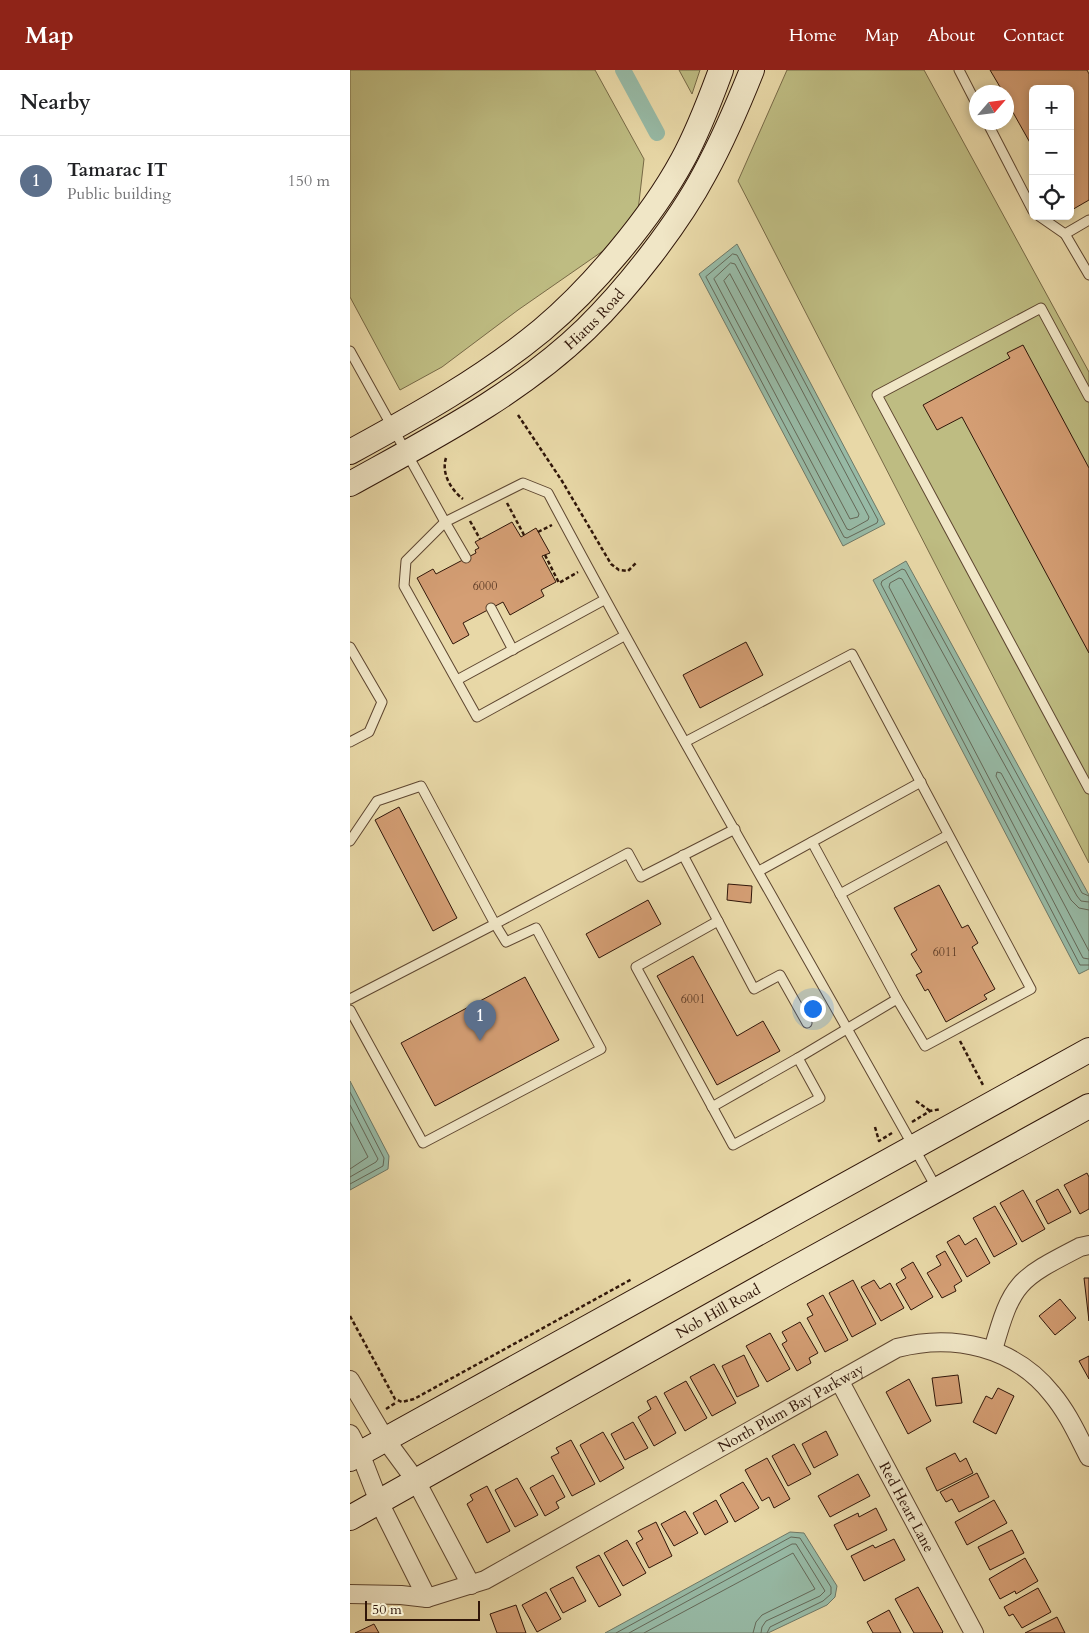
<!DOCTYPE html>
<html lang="en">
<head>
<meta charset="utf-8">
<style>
  :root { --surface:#fff; --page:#f2f2f2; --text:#202124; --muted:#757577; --line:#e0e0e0; --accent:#8f2418 }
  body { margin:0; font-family:Cardo,serif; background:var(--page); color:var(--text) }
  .controls { position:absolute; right:15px; top:15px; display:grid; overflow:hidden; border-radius:8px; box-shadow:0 2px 8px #0003 }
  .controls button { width:45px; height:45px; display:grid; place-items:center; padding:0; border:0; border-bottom:1px solid var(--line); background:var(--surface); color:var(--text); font:25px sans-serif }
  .compass { position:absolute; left:619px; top:15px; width:45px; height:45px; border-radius:50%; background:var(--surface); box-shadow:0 2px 8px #0003; rotate:62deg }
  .scale { position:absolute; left:15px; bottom:12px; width:115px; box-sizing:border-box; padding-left:5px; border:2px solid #301609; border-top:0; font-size:14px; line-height:18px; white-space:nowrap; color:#301609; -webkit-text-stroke:4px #f0e6c6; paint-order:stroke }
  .you { position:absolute; left:462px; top:938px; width:18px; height:18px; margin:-12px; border:4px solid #fff; border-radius:50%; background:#1a73e8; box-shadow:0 0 0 8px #1a73e833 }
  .badge { display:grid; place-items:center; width:32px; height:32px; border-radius:50%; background:var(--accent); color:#fff; font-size:16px; font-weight:700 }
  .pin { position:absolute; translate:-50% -41px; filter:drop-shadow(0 1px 2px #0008) }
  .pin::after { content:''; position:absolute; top:26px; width:18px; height:15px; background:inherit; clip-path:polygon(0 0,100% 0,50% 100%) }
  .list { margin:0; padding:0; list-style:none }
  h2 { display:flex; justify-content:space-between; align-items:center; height:65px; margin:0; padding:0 20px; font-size:21px }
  h2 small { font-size:16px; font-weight:400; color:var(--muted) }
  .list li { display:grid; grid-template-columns:32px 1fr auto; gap:15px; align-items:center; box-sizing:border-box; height:90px; padding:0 20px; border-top:1px solid var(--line) }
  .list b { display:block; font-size:19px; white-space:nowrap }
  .list p { margin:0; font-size:16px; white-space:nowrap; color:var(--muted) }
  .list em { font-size:16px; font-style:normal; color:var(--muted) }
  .icon { flex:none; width:28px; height:28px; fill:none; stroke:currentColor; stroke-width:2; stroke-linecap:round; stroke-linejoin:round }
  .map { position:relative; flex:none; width:739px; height:1563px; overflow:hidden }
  header { display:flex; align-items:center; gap:30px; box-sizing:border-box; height:70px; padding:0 25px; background:var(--accent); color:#fff }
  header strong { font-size:24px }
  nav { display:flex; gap:28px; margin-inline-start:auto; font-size:18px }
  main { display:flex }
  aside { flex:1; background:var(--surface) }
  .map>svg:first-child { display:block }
  .green { fill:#bebc82; stroke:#776946 }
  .water { fill:#97baa6; stroke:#6e7867 }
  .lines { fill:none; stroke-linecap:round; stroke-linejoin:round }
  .shore { stroke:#646858; stroke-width:1 }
  .canal { stroke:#97baa6; stroke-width:16 }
  .building { fill:#d49e74; stroke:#301609 }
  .lane-casing { stroke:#5e4630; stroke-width:11 }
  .street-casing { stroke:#5e4630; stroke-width:20 }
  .secondary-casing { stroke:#301609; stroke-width:26 }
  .path { stroke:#301609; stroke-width:2.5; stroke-dasharray:4 2.5; stroke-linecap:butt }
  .lane { stroke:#f0e6c6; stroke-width:9 }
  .street { stroke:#f0e6c6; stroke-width:18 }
  .secondary { stroke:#f0e6c6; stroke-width:24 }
  .labels { text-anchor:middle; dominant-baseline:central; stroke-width:4.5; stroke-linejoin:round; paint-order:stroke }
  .number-label { font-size:12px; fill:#593824 }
  .street-label { font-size:15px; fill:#301609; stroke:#f0e6c6 }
</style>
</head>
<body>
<header>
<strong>Map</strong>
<nav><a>Home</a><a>Map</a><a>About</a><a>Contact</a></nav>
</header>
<main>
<aside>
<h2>Nearby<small></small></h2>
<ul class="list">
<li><span class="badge" style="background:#5c6f8a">1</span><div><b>Tamarac IT</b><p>Public building</p></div><em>150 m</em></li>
</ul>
</aside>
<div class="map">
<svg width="739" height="1563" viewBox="0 0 739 1563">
  <rect width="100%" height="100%" fill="#e8d8a7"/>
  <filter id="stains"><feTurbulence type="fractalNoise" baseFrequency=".004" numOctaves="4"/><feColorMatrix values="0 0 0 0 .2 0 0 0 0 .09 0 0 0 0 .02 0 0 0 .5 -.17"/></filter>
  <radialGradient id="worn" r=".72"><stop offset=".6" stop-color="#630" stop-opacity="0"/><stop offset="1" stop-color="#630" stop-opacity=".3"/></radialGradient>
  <!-- green -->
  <g class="green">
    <path d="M0,0h245l49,89 -8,69 -118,82 -76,57 -42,23 -50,-93z"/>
    <path d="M329,0h21l-8,24z"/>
    <path d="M437,0h137l165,302v491l-351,-682z"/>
  </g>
  <!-- water -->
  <g class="water">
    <path d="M387,174l148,280 -42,22 -144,-272z"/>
    <path d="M556,491l183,334v74l-10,5 -206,-394z"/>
    <path d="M0,1011l39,75 -1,13 -38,21z"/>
    <path d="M440,1462l14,1 33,53 -2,11 -8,8 -59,28h-163z"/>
  </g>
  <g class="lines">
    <!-- shore -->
    <g class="shore">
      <path d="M383,184l4,1 141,265 -1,3 -30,15 -3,-1 -138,-260z"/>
      <path d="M381,193l4,1 134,253 -1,3 -18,10 -3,-1 -133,-250z"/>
      <path d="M380,204l129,240 -1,3 -8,2 -126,-238z"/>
      <path d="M739,826l-7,-3 -177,-323 -3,-1 -20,12 -1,3 199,381h9"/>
      <path d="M739,832l-8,-1 -4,-5 -175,-317 -3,-1 -9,5 -1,4 194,371 6,1"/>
      <path d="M739,840l-10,-2 -8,-8 -70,-127 -4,-1 -1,4 93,175"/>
      <path d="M0,1022l34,66 -1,8 -33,18"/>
      <path d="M0,1035l28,54 -2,3 -26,15"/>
      <path d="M0,1052l18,35 -18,12"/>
      <path d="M266,1563l175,-96 9,1 31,49v7l-8,7 -53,26 -3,6"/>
      <path d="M279,1563l163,-89h4l29,47 -5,5 -54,25 -4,6 -1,6"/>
      <path d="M294,1563l149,-80 22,36 -53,26 -6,7 -3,11"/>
    </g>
    <!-- canal -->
    <path class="canal" d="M273,0l34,63"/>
  </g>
  <!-- building -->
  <g class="building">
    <path d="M640,0h97l2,4v126l-19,11v-122h-37v59l-27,-48v-8h-3z"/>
    <path d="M673,275l66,123v185l-127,-236 -25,13 -14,-25 87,-47 -3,-5z"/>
    <path d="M162,452l9,15 15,-9 14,25 -8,3 14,26 -15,8 3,6 -34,19 -7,-13 -40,21 6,12 -16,9 -36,-66 16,-9 3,5 40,-21 -1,-3 4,-2 -4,-6z"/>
    <path d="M396,572l17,33 -63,33 -17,-33z"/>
    <path d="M49,737l58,111 -24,13 -58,-111z"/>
    <path d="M378,814l24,2 -1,17 -24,-3z"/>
    <path d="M589,815l23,43 6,-3 10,18 -6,4 23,42 -11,6 3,4 -41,23 -18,-33 -3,2 -9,-16 6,-3 -11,-18 6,-4 -23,-42z"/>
    <path d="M298,830l13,24 -62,34 -13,-24z"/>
    <path d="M343,886l44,80 26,-15 17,30 -63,34 -60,-109z"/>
    <path d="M175,907l34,63 -124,66 -34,-63z"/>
    <path d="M737,1103l2,4v32l-9,5 -16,-29z"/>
    <path d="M708,1119l13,23 -23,12 -12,-23z"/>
    <path d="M673,1120l22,39 -23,13 -22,-39z"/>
    <path d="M645,1136l22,38 -23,13 -21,-39z"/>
    <path d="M609,1165l6,10 11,-7 14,25 -23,14 -20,-35z"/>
    <path d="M595,1181l17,30 -8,5 2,5 -14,7 -15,-25 14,-8 -5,-9z"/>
    <path d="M563,1192l20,35 -22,13 -15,-26 10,-6 -5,-9z"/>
    <path d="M734,1208h5v43z"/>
    <path d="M503,1210l23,44 -24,13 -23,-44z"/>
    <path d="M524,1210l6,9 10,-6 14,25 -23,13 -20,-34z"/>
    <path d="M473,1225l25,45 -23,12 -18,-34 6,-3 -6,-11z"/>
    <path d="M710,1229l16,19 -21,17 -16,-19z"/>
    <path d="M450,1252l18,31 -9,5 2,5 -14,8 -15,-27 5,-3 -5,-9z"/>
    <path d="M420,1263l20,36 -23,13 -21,-36z"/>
    <path d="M394,1285l15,31 -22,11 -15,-31z"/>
    <path d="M739,1286v23l-10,-18z"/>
    <path d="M364,1294l22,39 -24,13 -22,-39z"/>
    <path d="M608,1305l4,28 -26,3 -4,-28z"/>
    <path d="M559,1309l22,42 -23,13 -22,-42z"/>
    <path d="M336,1311l21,37 -22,13 -21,-38z"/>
    <path d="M648,1318l16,8 -18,38 -23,-12 13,-26 6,3z"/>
    <path d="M306,1326l20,37 -22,13 -16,-29 13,-8 -4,-8z"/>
    <path d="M283,1352l15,26 -23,12 -14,-26z"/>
    <path d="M476,1361l12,24 -24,13 -12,-24z"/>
    <path d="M253,1362l21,36 -24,14 -20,-37z"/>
    <path d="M221,1370l24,44 -23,12 -21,-39 8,-4 -3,-5z"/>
    <path d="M444,1374l17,30 -23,12 -16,-30z"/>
    <path d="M605,1383l5,9 6,-4 7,15 -36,18 -11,-23z"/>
    <path d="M417,1388l23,41 -16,9 -5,-11 -7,4 -17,-31z"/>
    <path d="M627,1403l12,24 -30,15 -7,-13 -6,3 -6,-10z"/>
    <path d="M508,1404l12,22 -40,21 -12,-21z"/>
    <path d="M203,1405l12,22 -9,5 3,6 -14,8 -15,-28z"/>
    <path d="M167,1408l21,37 -23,12 -20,-37z"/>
    <path d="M393,1412l16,26 -24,14 -15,-27z"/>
    <path d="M137,1416l23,45 -23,12 -20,-39 6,-4 -3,-5z"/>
    <path d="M366,1430l12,22 -23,13 -12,-22z"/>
    <path d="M644,1430l13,23 -40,22 -12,-23z"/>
    <path d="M526,1438l11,22 -40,20 -13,-25 24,-12 1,4z"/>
    <path d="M335,1441l13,22 -24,13 -13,-22z"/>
    <path d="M306,1452l16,34 -23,12 -13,-25 7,-4 -5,-8z"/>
    <path d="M662,1460l12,23 -34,17 -12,-23z"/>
    <path d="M544,1469l11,21 -41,21 -13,-25 22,-11 2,3z"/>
    <path d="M277,1470l19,33 -23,13 -19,-33z"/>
    <path d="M249,1485l22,40 -22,12 -23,-40z"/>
    <path d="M675,1488l13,23 -22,13 -1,-3 -15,8 -11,-20z"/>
    <path d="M223,1507l13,24 -23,12 -13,-24z"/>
    <path d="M568,1517l25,45 -1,1h-28l-19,-34z"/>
    <path d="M688,1518l13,24 -29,16 -9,-14 -4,2 -5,-9z"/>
    <path d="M196,1522l15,27 -24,13 -15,-27z"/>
    <path d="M166,1535l10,28h-29l-7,-19z"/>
    <path d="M539,1540l12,23h-28l-6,-11z"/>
    <path d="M707,1547l8,16h-40z"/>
    <path d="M24,1554l5,9h-24z"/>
  </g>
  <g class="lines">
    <!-- lane casing -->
    <g class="lane-casing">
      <g id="lane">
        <path d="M609,0l17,33"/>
        <path d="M637,52l46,89"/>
        <path d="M689,146l26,18 24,-14"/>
        <path d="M715,164l24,41"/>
        <path d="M0,281l95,171 78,-39 25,10c125,235 260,463 389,696"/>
        <path d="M739,327l-48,-89 -164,87 212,394"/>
        <path d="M116,488l-21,-36 -39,39 -2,25 73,131 147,-81"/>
        <path d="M141,538l22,42"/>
        <path d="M0,577l32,55 -13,30 -19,10"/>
        <path d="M107,610l147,-80"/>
        <path d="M335,672l167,-88 179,335 -106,57 -28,-47 -99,59 22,40 -87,47 -97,-178 82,-46"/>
        <path d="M0,771l27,-40 44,-15 74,138 -145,75"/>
        <path d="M462,772l85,157"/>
        <path d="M333,785l71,134 26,-14 27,48"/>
        <path d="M409,801l162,-89"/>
        <path d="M490,824l108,-59"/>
        <path d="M0,940l73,133 178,-94 -65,-121 -30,14 -11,-18 133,-71 13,24 94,-48"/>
        <path d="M362,1037l86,-49"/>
      </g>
    </g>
    <!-- street casing -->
    <g class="street-casing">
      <g id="street">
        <path d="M643,1280c19,-68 25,-71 87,-103l9,-2"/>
        <path d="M0,1310l35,59 31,42 55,104"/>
        <path id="s1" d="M489,1310l135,253"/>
        <path d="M0,1364l10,19 19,49 48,96"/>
        <path id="s2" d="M0,1524l51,1 26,3 58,-18 412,-232c57,-15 118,-1 155,46 16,19 26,42 37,63"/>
      </g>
    </g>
    <!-- secondary casing -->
    <g class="secondary-casing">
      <g id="secondary">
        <path d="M0,382c66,-36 134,-74 192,-122 50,-42 109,-112 140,-169 16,-29 28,-61 39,-91"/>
        <path id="s3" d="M0,414c81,-45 169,-90 236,-155 42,-41 92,-105 119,-156 18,-33 33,-68 47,-103"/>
        <path d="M0,1389l739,-409"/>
        <path id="s4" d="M0,1448l434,-244 305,-168"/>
      </g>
    </g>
    <!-- path -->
    <g class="path">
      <path d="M168,345l44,66 49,83 8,6 9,1 9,-9"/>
      <path d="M96,388c-5,15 5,32 17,41"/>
      <path d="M157,433l17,32"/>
      <path d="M120,451l10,18"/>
      <path d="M188,462l14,-7"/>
      <path d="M195,485l14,28 19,-11"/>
      <path d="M610,971l23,44 -2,1"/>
      <path d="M566,1031l14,10"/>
      <path d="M562,1052l18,-11 11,-2"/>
      <path d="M525,1057l4,14 13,-8"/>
      <path d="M0,1246l45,83 7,3 12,-3 218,-120"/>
      <path d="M36,1339l11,-7"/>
    </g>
    <!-- lane -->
    <use href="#lane" class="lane"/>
    <!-- street -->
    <use href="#street" class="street"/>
    <!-- secondary -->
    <use href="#secondary" class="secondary"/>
  </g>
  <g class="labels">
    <!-- number labels -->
    <g class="number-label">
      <text x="135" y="516">6000</text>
      <text x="595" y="882">6011</text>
      <text x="343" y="929">6001</text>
    </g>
    <!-- street labels -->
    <g class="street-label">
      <text stroke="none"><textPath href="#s3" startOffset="296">Hiatus Road</textPath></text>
      <text stroke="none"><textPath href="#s4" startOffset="422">Nob Hill Road</textPath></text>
      <text stroke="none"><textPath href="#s2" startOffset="489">North Plum Bay Parkway</textPath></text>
      <text stroke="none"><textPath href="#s1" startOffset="144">Red Heart Lane</textPath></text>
    </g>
  </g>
  <rect width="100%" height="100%" filter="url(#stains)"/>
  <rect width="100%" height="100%" fill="url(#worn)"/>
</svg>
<div class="controls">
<button>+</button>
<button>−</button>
<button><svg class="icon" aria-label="locate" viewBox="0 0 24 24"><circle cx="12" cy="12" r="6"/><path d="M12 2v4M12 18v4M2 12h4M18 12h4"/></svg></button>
</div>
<svg class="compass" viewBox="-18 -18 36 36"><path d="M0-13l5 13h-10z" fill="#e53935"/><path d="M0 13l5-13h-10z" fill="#757577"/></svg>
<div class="scale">50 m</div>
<div class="you"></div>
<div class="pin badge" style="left:130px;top:971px;background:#5c6f8a">1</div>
</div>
</main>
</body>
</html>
